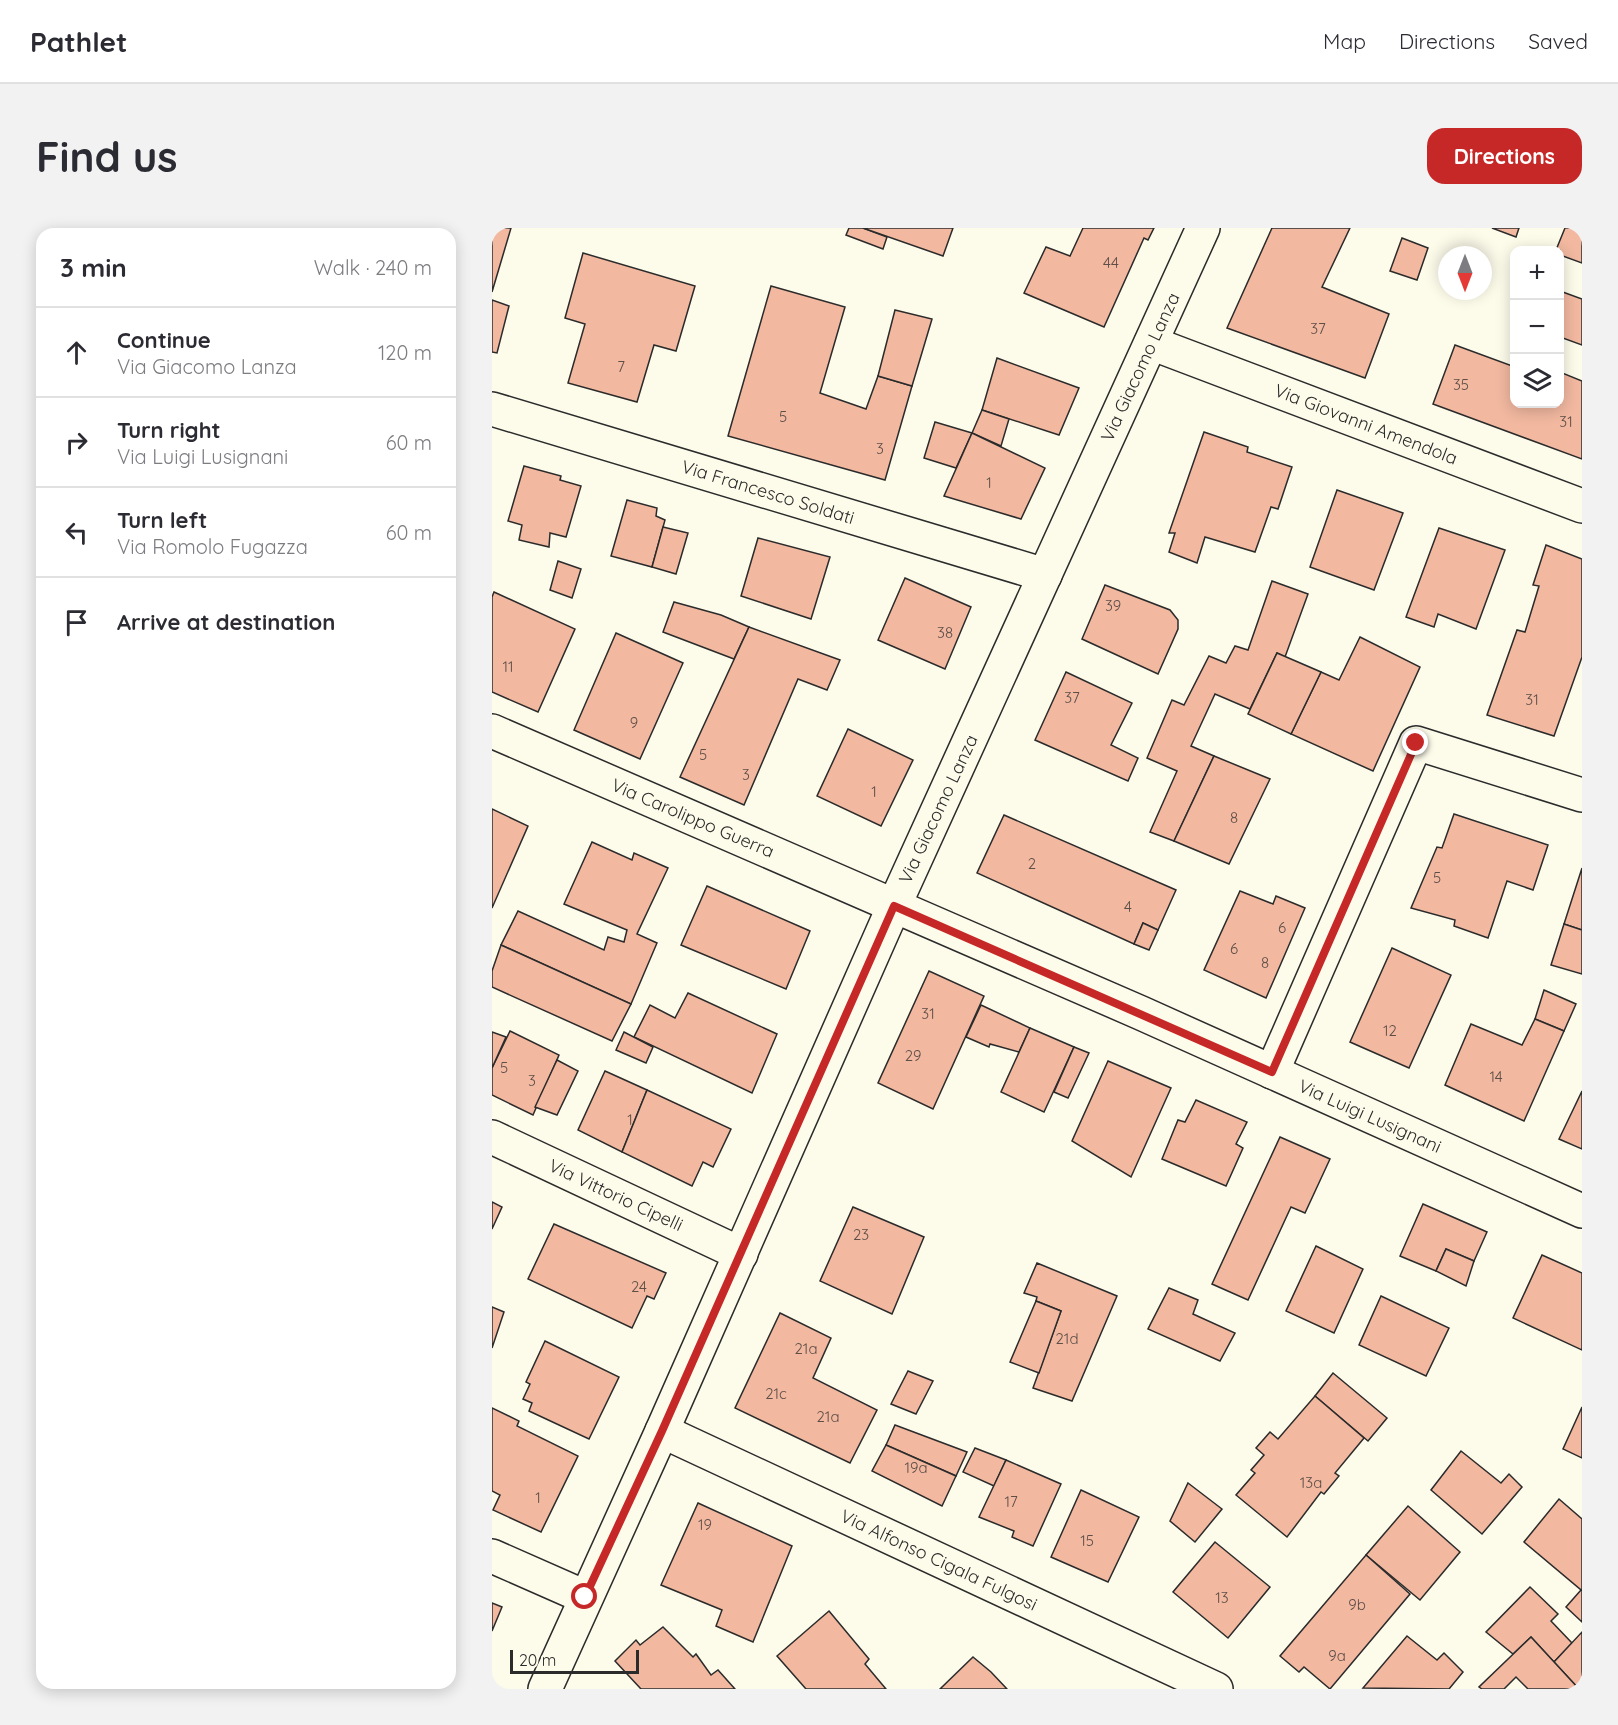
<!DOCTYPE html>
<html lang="en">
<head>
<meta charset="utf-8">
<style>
  :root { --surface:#fff; --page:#f2f2f3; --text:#2b2b33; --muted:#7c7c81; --line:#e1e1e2; --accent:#c62828 }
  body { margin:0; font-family:Quicksand,sans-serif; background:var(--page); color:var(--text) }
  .controls { position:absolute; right:18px; top:18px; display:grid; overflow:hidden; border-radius:12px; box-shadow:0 3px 15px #0003 }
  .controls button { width:54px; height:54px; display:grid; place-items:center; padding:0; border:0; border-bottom:2px solid var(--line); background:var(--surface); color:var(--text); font:30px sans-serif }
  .compass { position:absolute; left:946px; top:18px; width:54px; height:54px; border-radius:50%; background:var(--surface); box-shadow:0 3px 15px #0003; rotate:180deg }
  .scale { position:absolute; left:18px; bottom:15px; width:129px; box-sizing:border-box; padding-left:6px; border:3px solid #2b2b2b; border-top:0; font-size:16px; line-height:21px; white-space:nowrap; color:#2b2b2b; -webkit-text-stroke:4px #fdfbea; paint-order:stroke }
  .stop { position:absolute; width:18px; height:18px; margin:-14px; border:4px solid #c62828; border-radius:50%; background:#fff }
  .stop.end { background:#c62828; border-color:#fff; box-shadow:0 2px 6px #0008 }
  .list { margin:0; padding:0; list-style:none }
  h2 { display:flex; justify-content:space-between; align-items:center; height:78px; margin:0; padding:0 24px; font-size:26px }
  h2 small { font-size:20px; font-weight:400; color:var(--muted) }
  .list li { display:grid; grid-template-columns:39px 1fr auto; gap:18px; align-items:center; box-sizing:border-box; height:90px; padding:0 24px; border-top:2px solid var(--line) }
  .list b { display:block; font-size:22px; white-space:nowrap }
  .list p { margin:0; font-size:20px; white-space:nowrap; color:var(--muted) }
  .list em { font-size:20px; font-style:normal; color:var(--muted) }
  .icon { flex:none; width:33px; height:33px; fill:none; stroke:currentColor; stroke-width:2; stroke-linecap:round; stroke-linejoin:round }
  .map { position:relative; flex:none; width:1090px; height:1461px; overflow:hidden; border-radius:18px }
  header { display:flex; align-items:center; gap:36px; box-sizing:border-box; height:84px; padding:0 30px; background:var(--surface); border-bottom:2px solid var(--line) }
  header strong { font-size:28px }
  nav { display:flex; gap:33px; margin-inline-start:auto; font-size:21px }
  .intro { display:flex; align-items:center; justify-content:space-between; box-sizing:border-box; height:144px; padding:0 36px }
  h1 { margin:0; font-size:42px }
  .button { padding:15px 27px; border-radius:18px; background:var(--accent); color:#fff; font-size:21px; font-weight:700 }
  main { display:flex; gap:36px; padding:0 36px }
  aside { flex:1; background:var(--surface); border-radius:18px; box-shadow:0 3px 15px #0003 }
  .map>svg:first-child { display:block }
  .building { fill:#f2b8a0; stroke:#2b2b2b; stroke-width:1.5 }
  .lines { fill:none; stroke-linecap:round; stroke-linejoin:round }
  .minor-casing { stroke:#2b2b2b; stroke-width:36 }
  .minor { stroke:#fdfbea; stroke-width:33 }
  .route { stroke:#c62828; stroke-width:8 }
  .labels { text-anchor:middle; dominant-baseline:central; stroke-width:4.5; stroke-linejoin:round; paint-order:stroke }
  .number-label { font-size:15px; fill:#5d4e48 }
  .street-label { font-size:18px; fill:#2b2b2b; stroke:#fdfbea }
</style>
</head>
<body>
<header>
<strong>Pathlet</strong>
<nav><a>Map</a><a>Directions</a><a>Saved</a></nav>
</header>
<div class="intro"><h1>Find us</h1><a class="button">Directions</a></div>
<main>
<aside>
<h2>3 min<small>Walk · 240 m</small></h2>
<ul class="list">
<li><svg class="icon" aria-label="ahead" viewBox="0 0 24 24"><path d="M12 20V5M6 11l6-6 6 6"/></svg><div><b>Continue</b><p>Via Giacomo Lanza</p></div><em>120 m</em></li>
<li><svg class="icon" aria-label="right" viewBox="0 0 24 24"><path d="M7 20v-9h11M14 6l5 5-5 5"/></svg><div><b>Turn right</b><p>Via Luigi Lusignani</p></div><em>60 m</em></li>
<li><svg class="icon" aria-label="left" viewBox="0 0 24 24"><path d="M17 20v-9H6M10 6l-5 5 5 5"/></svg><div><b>Turn left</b><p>Via Romolo Fugazza</p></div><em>60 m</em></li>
<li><svg class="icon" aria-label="arrive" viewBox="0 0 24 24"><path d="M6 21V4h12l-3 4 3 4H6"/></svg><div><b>Arrive at destination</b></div></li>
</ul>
</aside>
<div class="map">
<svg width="1090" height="1461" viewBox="0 0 1090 1461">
  <rect width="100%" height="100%" fill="#fdfbea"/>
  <!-- building -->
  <g class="building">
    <path d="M0,0h19l-19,64z"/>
    <path d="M357,0h14l24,9 -4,12 -37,-14z"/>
    <path d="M371,0h90l-10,28z"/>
    <path d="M591,0h71l-6,12 -4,-2 -40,89 -80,-34 22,-46 24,9z"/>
    <path d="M858,0l-28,59 67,27 -24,64 -138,-50 45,-100z"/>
    <path d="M1000,0h27l-3,9z"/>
    <path d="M1073,0h17v35l-22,-8v-5h-4z"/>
    <path d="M910,10l26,10 -11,32 -27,-9z"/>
    <path d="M91,25l112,33 -19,65 -22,-6 -17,57 -69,-19 17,-59 -20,-6z"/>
    <path d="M279,58l74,21 -25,86 46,16 12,-33 34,10 -27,94 -157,-44z"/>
    <path d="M1068,63l22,8v46l-22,-8z"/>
    <path d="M0,72l17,6 -12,47 -5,-1z"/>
    <path d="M403,82l37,9 -20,67 -34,-10z"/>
    <path d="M963,117l60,22v37h45v-32l22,9v78l-149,-55z"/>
    <path d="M505,130l82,30 -20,47 -77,-25z"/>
    <path d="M490,182l27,9 -8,27 -29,-13z"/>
    <path d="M443,194l37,11 -16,35 -32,-10z"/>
    <path d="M712,204l44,15 -1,5 45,15 -14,42 -7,-2 -16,45 -50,-15 -8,26 -28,-11 6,-19h-6z"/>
    <path d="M480,205l73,35 -24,51 -77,-23z"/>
    <path d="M32,238l37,10 -1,4 21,6 -15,51 -16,-4 -1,14 -30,-7 3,-15 -14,-4z"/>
    <path d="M845,262l66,23 -29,77 -64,-23z"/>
    <path d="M135,272l30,8 -1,8 9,4 -13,47 -41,-11z"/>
    <path d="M171,299l25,6 -12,41 -24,-7z"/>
    <path d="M947,300l66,22 -29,79 -38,-15 -4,13 -28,-10z"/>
    <path d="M266,310l72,19 -19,62 -70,-23z"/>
    <path d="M1054,317l36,14v98l-28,79 -67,-21 30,-85 8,2 14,-46 -6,-1z"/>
    <path d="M66,333l23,8 -9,29 -22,-8z"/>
    <path d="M413,350l66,29 -26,62 -67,-29z"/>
    <path d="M780,353l36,13 -23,63 -8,-4 -27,56 -35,-15 -24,52 23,10 -40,85 -24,-9 27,-61 -30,-13 25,-58 12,5 25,-49 17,7 9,-17 13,4z"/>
    <path d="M613,357l65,25 8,10v9l-20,45 -76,-35z"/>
    <path d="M2,364l81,37 -37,83 -46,-20v-95z"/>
    <path d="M182,374l47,13 28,12 -15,32 -71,-27z"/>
    <path d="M257,399l91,33 -13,30 -29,-11 -54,126 -64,-28z"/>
    <path d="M124,405l67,30 -43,96 -66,-29z"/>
    <path d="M868,409l60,30 -47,104 -82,-37 30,-62 18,8z"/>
    <path d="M785,425l44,19 -30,62 -43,-20z"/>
    <path d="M574,444l66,31 -21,42 27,13 -10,23 -93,-41z"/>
    <path d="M356,501l65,31 -32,66 -64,-30z"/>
    <path d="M722,528l56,23 -41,85 -55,-23z"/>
    <path d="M0,581l36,17 -36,82z"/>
    <path d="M962,586l94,31 -15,45 -26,-9 -19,57 -34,-12 1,-6 -44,-12 26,-61 5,1z"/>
    <path d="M512,587l172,75 -18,40 -15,-7 -9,21 -157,-71z"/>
    <path d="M100,614l40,18 2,-7 34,15 -31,66 20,9 -26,61 -130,-59 17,-34 86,39 4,-13 16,5 3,-12 -63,-26z"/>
    <path d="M1090,640v62l-18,-6z"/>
    <path d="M215,658l103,45 -24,58 -105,-44z"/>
    <path d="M748,663l33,13 3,-8 29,12 -39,90 -62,-28z"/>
    <path d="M651,695l15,7 -9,20 -15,-6z"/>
    <path d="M1072,696l18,6v44l-31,-9z"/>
    <path d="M9,717l130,59 -19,37 -120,-54v-16z"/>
    <path d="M900,720l59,27 -42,93 -59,-26z"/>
    <path d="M437,743l55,25 -51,113 -55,-26z"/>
    <path d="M1052,762l32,14 -12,27 -29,-12z"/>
    <path d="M196,765l89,41 -25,59 -118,-56 16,-32 25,13z"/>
    <path d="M489,777l49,23 -11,24 -29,-8 -1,3 -23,-10z"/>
    <path d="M1043,791l29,12 -40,90 -79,-36 26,-61 51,21z"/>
    <path d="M538,800l44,19 -30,65 -43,-20z"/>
    <path d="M18,803l49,24 -26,60 -41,-20v-27z"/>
    <path d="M0,804l14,5 -14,31z"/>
    <path d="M132,804l29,15 -7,16 -30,-13z"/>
    <path d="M582,819l15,6 -21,45 -14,-6z"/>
    <path d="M65,832l21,11 -21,44 -22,-8z"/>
    <path d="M616,833l63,27 -40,89 -59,-36z"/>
    <path d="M113,843l42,19 -25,62 -44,-22z"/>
    <path d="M155,862l84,39 -18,38 -10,-5 -11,24 -70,-34z"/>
    <path d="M1090,863v58l-23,-10z"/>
    <path d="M704,872l51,22 -11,22 7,4 -17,38 -64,-27 16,-39 7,2z"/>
    <path d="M788,909l50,22 -25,54 -14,-6 -43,93 -36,-16z"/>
    <path d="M0,974l10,5 -10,22z"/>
    <path d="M931,976l64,28 -13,29 -28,-12 -10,22 -36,-15z"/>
    <path d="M361,979l71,30 -32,77 -72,-33z"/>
    <path d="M62,996l112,49 -12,26 -7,-3 -15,32 -104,-49z"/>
    <path d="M824,1018l47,23 -29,64 -48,-22z"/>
    <path d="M954,1021l28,12 -8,25 -30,-15z"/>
    <path d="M1050,1027l40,18v77l-69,-32z"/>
    <path d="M545,1035l80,33 -45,105 -39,-13 28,-77 -25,-10 1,-4 -13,-4z"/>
    <path d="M677,1060l29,12 -5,14 42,19 -15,28 -72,-32z"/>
    <path d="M889,1068l68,32 -23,48 -67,-31z"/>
    <path d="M544,1073l25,10 -22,62 -29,-11z"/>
    <path d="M0,1079l12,5 -12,36z"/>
    <path d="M288,1085l51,25 -18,40 64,32 -27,53 -115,-55z"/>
    <path d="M53,1113l74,36 -30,62 -60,-28 3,-8 -9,-4 7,-15 -4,-2z"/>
    <path d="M416,1143l25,10 -17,33 -25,-10z"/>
    <path d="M841,1145l54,45 -19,23 -53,-45z"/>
    <path d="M823,1168l49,42 -29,35 4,3 -15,18 -3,-2 -34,45 -51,-42 19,-22 -4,-3 13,-15 -8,-7 14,-16 8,7z"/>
    <path d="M1090,1179v51l-19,-9z"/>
    <path d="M0,1180l27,13 -2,5 61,30 -37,76 -48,-22 7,-15 -8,-4z"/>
    <path d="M403,1197l72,27 -11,24 -70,-31z"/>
    <path d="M394,1217l70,31 -14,30 -70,-35z"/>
    <path d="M483,1220l31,12 -12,26 -31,-14z"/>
    <path d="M969,1223l40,32 8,-9 13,13 -40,47 -51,-44z"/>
    <path d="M514,1232l55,24 -28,62 -21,-9 2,-6 -35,-14z"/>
    <path d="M696,1255l34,26 -27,33 -25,-21z"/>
    <path d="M589,1262l58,27 -31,65 -57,-25z"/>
    <path d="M1067,1271l23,20v103l-16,-15 15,-17 -57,-48z"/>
    <path d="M206,1275l94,43 -39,96 -37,-16 6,-16 -61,-25z"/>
    <path d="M916,1278l52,46 -40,48 -54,-45z"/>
    <path d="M723,1314l55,45 -42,51 -55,-46z"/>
    <path d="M874,1327l44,39 -80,95 -26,-22 -5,5 -19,-16z"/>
    <path d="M1038,1359l28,27 -7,7 21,22 -18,19 -23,-25 -18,17 -27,-22z"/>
    <path d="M0,1375l10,4 -10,24z"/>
    <path d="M337,1383l40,48 -4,5 21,25h-80l-29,-33z"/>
    <path d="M171,1399l30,30 3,-3 15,21 7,-5 17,19h-94l-26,-28 21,-21 4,5z"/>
    <path d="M1090,1404v56l-3,1 -25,-27z"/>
    <path d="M915,1408l30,24 7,-7 19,19 -14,17 -86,-1z"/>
    <path d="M1039,1409l48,52h-51l-12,-12 -12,12h-22l-3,-2z"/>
    <path d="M481,1429l18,15 16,17h-67z"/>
  </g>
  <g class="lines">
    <!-- minor casing -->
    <g class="minor-casing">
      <g id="minor">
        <path d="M659,115l431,163"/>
        <path d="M0,181l553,166"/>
        <path d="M0,503l649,282 441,198"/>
        <path d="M780,844l144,-329 166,52"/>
        <path d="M0,909l249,117"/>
        <path d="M170,1203l554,258"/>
        <path d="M0,1328l93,41"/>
        <path d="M53,1461l117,-258 232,-525 309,-678"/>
      </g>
    </g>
    <!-- minor -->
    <use href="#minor" class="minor"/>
  </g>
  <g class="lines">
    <!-- route -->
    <path class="route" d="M93,1369l77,-166 232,-525 378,166 144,-329"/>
  </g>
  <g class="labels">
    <!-- number labels -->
    <g class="number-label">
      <text x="619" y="34">44</text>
      <text x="826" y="100">37</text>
      <text x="129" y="138">7</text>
      <text x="969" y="156">35</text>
      <text x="291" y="188">5</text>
      <text x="1074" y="193">31</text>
      <text x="388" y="220">3</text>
      <text x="497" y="254">1</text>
      <text x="621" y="377">39</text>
      <text x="453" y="404">38</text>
      <text x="16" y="438">11</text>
      <text x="580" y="469">37</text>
      <text x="1040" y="471">31</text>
      <text x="142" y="494">9</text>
      <text x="211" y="526">5</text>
      <text x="254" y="546">3</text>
      <text x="382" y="563">1</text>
      <text x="742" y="589">8</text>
      <text x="540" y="635">2</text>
      <text x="945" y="649">5</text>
      <text x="636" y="678">4</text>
      <text x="790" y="699">6</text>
      <text x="742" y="720">6</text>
      <text x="773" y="734">8</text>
      <text x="436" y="785">31</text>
      <text x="898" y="802">12</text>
      <text x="421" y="827">29</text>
      <text x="12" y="839">5</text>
      <text x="1004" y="848">14</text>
      <text x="40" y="852">3</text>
      <text x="138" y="891">1</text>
      <text x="369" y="1006">23</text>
      <text x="147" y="1058">24</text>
      <text x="575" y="1110">21d</text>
      <text x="314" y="1120">21a</text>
      <text x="284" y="1165">21c</text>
      <text x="336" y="1188">21a</text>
      <text x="424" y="1239">19a</text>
      <text x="819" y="1254">13a</text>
      <text x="46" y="1269">1</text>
      <text x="519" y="1273">17</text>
      <text x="213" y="1296">19</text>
      <text x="595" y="1312">15</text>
      <text x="730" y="1369">13</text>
      <text x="865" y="1376">9b</text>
      <text x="845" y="1427">9a</text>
    </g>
    <!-- street labels -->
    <g class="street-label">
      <text transform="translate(648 139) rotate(-65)">Via Giacomo Lanza</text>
      <text transform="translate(874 196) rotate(21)">Via Giovanni Amendola</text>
      <text transform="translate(276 264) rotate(17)">Via Francesco Soldati</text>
      <text transform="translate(446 581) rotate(-65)">Via Giacomo Lanza</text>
      <text transform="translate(201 590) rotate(23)">Via Carolippo Guerra</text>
      <text transform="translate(878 888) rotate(24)">Via Luigi Lusignani</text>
      <text transform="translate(124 967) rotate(25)">Via Vittorio Cipelli</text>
      <text transform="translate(447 1332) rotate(25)">Via Alfonso Cigala Fulgosi</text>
    </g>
  </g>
</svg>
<div class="controls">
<button>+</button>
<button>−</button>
<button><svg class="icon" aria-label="layers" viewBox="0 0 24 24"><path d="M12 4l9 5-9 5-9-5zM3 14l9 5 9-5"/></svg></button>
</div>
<svg class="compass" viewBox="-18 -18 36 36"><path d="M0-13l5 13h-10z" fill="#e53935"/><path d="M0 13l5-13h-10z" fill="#7c7c81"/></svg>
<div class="scale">20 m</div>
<div class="stop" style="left:93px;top:1369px"></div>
<div class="stop end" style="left:924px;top:515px"></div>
</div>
</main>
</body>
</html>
